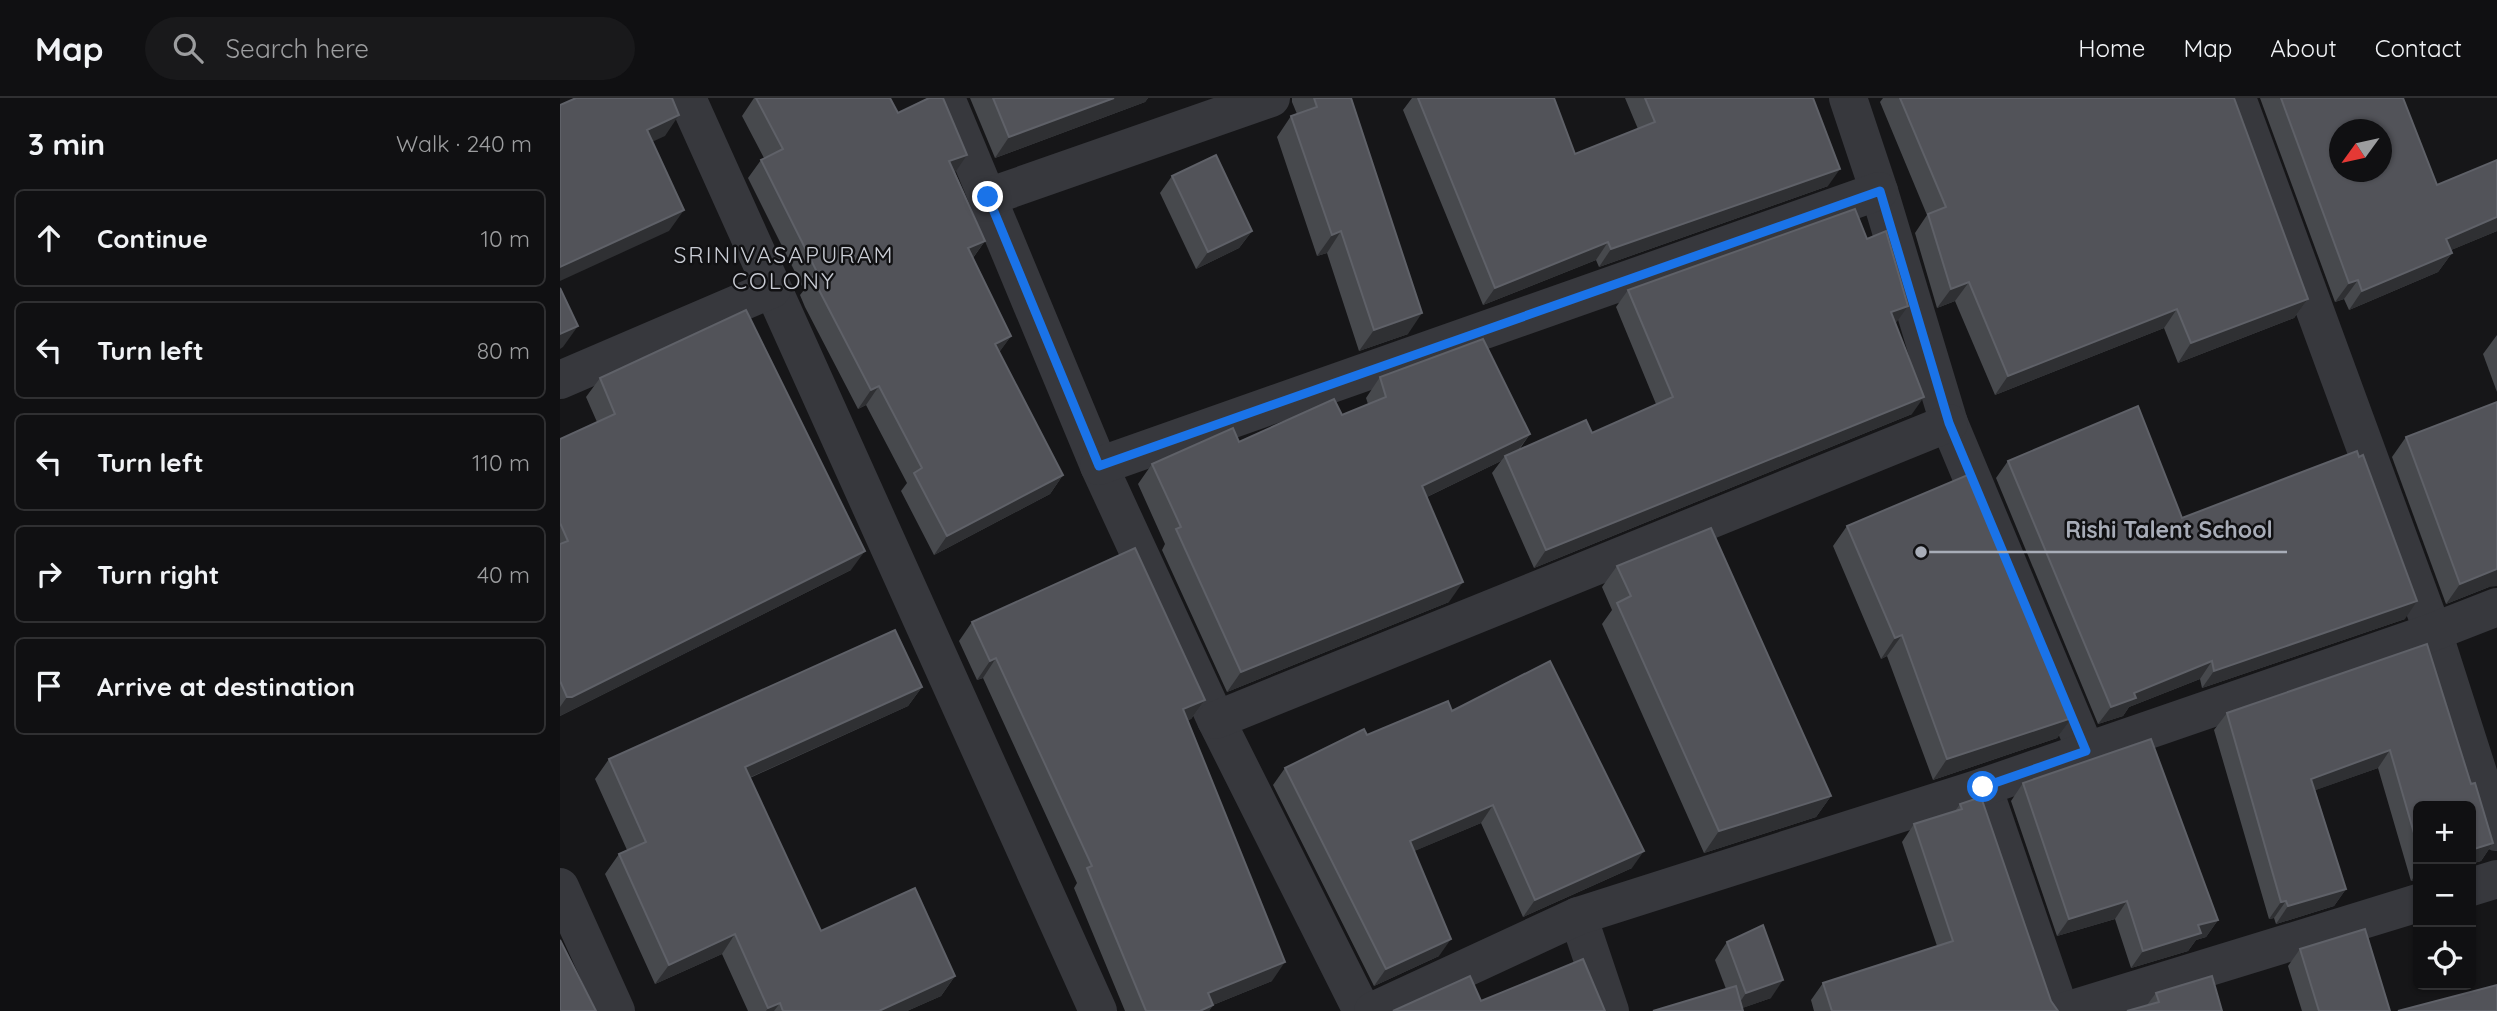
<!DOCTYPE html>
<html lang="en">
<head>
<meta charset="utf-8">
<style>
  :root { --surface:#101012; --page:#19191b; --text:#f1f3f6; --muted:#9c9d9f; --line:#303032 }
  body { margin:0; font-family:Quicksand,sans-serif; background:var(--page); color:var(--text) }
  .controls { position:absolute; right:21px; bottom:21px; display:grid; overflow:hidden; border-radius:10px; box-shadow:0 2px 5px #0004 }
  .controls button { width:63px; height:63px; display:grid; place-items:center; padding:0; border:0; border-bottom:2px solid var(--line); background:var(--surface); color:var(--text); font:35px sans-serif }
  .compass { position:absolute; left:1769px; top:21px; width:63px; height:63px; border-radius:50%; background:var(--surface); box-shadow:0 2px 5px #0004; rotate:237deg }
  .stop { position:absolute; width:21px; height:21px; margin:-16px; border:5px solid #1a73e8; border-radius:50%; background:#fff }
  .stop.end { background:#1a73e8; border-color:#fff; box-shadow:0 2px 7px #0008 }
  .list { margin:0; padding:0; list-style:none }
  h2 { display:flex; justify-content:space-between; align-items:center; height:91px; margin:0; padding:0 28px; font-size:30px }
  h2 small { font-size:23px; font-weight:400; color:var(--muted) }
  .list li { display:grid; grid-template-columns:46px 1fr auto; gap:21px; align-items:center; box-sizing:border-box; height:98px; margin:0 14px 14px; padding:0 14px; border:2px solid var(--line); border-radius:10px }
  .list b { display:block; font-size:26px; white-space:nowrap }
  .list em { font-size:23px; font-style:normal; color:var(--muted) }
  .icon { flex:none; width:38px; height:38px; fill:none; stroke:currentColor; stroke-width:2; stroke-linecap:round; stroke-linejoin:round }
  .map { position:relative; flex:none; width:1937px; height:913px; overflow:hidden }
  header { display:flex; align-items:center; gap:42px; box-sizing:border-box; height:98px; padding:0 35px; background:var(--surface); border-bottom:2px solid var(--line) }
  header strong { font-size:33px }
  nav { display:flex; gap:38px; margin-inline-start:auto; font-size:24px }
  .search { width:490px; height:63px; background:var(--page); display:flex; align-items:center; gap:18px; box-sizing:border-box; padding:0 24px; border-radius:38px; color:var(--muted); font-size:26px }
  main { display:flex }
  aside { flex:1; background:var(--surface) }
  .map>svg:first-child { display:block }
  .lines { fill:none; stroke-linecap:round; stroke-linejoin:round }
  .minor { stroke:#37383d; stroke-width:38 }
  .wall { fill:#47494d }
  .shaded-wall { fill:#2f3033 }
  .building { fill:#525359; stroke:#5f6168; stroke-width:2; fill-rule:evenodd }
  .route { stroke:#1a73e8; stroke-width:9 }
  .labels { text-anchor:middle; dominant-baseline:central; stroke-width:5; stroke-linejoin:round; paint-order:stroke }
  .neighbourhood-label { font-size:23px; letter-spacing:2px; fill:#c9ccd4; stroke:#111113 }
  .leader { fill:none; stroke:#a8adb8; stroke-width:2.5 }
  .callout-dot { fill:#a8adb8; stroke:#111113; stroke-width:2.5 }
  .callout-label { font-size:23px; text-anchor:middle; font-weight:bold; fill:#a8adb8; stroke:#111113; stroke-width:5; stroke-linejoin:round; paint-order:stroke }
</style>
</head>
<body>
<header>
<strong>Map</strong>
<div class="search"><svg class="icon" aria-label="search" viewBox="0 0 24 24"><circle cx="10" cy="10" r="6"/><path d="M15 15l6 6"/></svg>Search here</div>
<nav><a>Home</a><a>Map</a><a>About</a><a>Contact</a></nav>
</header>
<main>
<aside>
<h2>3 min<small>Walk · 240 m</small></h2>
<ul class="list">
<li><svg class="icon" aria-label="ahead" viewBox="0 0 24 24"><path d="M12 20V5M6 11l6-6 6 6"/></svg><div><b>Continue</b></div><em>10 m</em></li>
<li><svg class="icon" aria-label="left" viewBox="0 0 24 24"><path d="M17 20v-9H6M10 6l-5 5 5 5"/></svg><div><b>Turn left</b></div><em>80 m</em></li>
<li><svg class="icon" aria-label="left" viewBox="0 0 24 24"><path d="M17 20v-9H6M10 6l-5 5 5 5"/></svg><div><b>Turn left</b></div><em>110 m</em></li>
<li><svg class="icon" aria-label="right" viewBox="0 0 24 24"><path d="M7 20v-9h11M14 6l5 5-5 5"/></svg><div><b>Turn right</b></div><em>40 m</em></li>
<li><svg class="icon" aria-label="arrive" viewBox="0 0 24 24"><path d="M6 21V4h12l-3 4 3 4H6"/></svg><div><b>Arrive at destination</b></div></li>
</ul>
</aside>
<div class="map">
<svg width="1937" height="913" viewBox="0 0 1937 913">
  <rect width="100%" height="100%" fill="#161618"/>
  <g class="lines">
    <!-- minor -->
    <g class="minor">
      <path d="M127,0l411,913"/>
      <path d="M386,0l153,368 117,254 146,291"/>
      <path d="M1288,0l31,93 70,232 137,328"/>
      <path d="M1677,0l196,534 64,200"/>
      <path d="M428,99l283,-99"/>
      <path d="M0,282l212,-91"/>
      <path d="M539,368l780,-275"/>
      <path d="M656,622l733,-297"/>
      <path d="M1423,689l77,224"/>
      <path d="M0,789l56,124"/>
      <path d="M1911,789l26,-8"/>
      <path d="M1018,818l32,95"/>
      <path d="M813,913l205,-95 405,-129 450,-155 64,-25"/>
      <path d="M1506,913l352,-108"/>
    </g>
  </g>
  <!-- wall -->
  <g class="wall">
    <path d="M194,0h136l8,15 57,59 30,69 -12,17 38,78 -12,16 64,123 -13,19 -116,61 -33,-64 6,-8 -41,-78 -8,4 -53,-102 -5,-12 4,-5 -56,-112 13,-18 3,-2 -22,-42z"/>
    <path d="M410,0h178l-3,4 -150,56z"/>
    <path d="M732,0h59l57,236 -49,17 -32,-98 -10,3 -40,-119 14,-21 6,-2 -5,-12z"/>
    <path d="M852,0h142l21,56 63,-25 -13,-31h188l15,88 -229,81 -3,-7 -113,45 -80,-195z"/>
    <path d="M1323,0h182l243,201 -14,19 -116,45 -14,-35 -169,67 -40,-94 -18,7 -22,-75 12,-18 -47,-113z"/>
    <path d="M1700,0h143l34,87 60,-25v71l-46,19 1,3 -14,19 -89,38 -5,-11 -9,3z"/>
    <path d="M612,78l80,55 -13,17 -43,21 -36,-76z"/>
    <path d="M1068,192l268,34 16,90 -378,154 -42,-95 9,-12 -74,36 22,105 -222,90 -65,-142 3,-6 -27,-60 14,-20 190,-49 26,-11 -2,-6 14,-21 150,57 -11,16 73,-17 64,-29 -40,-97z"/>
    <path d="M1937,237v57l-14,-38z"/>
    <path d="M40,280l251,192 -291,146v-277l37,-17 -11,-25z"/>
    <path d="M1846,339l83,150 -43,17 -54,-147z"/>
    <path d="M1448,363l174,57 223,101 -203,69 -2,-9 -71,28 -6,9 -25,8 -102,-246z"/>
    <path d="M1287,428l225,192 -15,20 -124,42 -46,-124 -6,3 -48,-113z"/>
    <path d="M1057,468l214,230 -15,21 -112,36 -102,-229 10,-14 -10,-23z"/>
    <path d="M412,524l233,78 -14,19 -3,1 84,261 -59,24 -4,6h-84l-51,-123 3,-5 -94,-205 -6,2 -18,-39z"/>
    <path d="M1867,546l44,140 22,59 -12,18 -10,3v-58h-53v73l-7,2 -33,-113 -63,22 31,99 -12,17 -58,18 -2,-6 -5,1 -55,-189 13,-17z"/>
    <path d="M362,589l-14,19 -158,72 71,153 134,45 -14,20 -34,15h-159l-26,-57 -67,30 -50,-110 14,-20 8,-4 -32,-71 14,-20z"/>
    <path d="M892,613l180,157 -109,49 -42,-94 -67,28 25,105 -65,30 -101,-201 12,-17 82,-33z"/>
    <path d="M1463,685l195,137 -12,17 -10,3 -8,11 -57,17 -16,-49 -58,17 -46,-135z"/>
    <path d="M1400,706l91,197 7,10h-244l-3,-11 12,-17 114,-37 -35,-104 12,-18 41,-13z"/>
    <path d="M1167,844l44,56 -29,10 -16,-19 -11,-29z"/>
    <path d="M1740,851l90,62h-88l-14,-45z"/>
    <path d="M1596,895l66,18 -75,-6z"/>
  </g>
  <!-- shaded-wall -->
  <g class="shaded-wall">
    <path d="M554,0h34l-3,4 -150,56 14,-21z"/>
    <path d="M119,17l-14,21 -33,15 15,-21z"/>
    <path d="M407,57l-13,19 -5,-13z"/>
    <path d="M1280,71l-12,17 -229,81 12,-18z"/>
    <path d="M124,112l-15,21 -109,50v-14z"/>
    <path d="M1937,119v14l-65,27 14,-19z"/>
    <path d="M692,133l-13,17 -43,21 12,-17z"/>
    <path d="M781,133l-14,22 -10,3 15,-21z"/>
    <path d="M425,143l-13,18 -4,-11z"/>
    <path d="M1048,144l-12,18 -113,45 12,-17z"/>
    <path d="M1892,155l-14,19 -89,38 13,-19z"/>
    <path d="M1798,182l-14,19 -9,3 14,-19z"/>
    <path d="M1409,184l-14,19 -18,7 14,-19z"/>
    <path d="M1748,201l-14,19 -116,45 13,-20z"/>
    <path d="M1348,208l-12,17 -5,-11z"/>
    <path d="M1617,211l-13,19 -169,67 13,-19z"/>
    <path d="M862,215l-14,21 -49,17 15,-21z"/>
    <path d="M18,228l-15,21 -3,2v-15z"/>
    <path d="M451,238l-13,18 -3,-10z"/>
    <path d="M319,288l-13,19 -8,4 13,-19z"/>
    <path d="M1364,299l-12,17 -378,154 12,-18z"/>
    <path d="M970,336l-15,20 -10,2 -4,5 -93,45 14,-20z"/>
    <path d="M503,377l-13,19 -116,61 13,-19z"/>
    <path d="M305,453l-14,19 -291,146v-9l7,-10z"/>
    <path d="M1937,471v17l-8,1 -43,17 14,-20z"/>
    <path d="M903,484l-14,20 -222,90 14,-20z"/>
    <path d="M1857,503l-12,18 -203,69 12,-17z"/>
    <path d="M1342,537l-15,21 -6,3 14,-21z"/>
    <path d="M436,560l-13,20 -6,2 13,-19z"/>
    <path d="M1652,563l-12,18 -71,28 -6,9 -25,8 13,-17 23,-14z"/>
    <path d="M362,589l-14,19 -177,80 14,-19z"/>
    <path d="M645,602l-14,19 -22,9 14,-19z"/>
    <path d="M1512,620l-15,20 -124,42 14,-21z"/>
    <path d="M1830,652l-12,18 -79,28 12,-17z"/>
    <path d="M1271,698l-15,21 -112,36 15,-22z"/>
    <path d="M933,707l-12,18 -83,35 12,-17z"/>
    <path d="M1933,745l-12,18 -10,3v-14z"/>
    <path d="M1084,753l-12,17 -109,49 12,-17z"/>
    <path d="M1858,773v8l-7,2z"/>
    <path d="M1786,791l-12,17 -58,18 12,-18z"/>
    <path d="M1567,803l-12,18 -58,17 12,-17z"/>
    <path d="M1726,803l-12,17 -5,1 12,-17z"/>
    <path d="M1658,822l-12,17 -10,3 -8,11 -57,17 12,-17 55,-26z"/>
    <path d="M175,836l-13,20 -67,30 14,-19z"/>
    <path d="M891,841l-12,17 -65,30 12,-17z"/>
    <path d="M725,864l-13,19 -59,24 -4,6h-9l8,-18z"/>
    <path d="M395,878l-14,20 -34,15h-28z"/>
    <path d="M1223,882l-12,18 -37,13 12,-18z"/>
    <path d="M220,905l-6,8h-8l2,-3z"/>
  </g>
  <!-- building -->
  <g class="building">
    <path d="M16,0h96l7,17 -32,15 37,80 -124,57v-162z"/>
    <path d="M196,0h134l8,15 31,-15h14l24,57 -18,6 36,80 -17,7 43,88 -16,8 68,131 -116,61 -33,-63 8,-5 -43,-82 -8,4 -53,-102 -5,-11 5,-3 -57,-114 22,-11z"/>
    <path d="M433,0h121l-105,39z"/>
    <path d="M754,0h37l71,215 -48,17 -33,-99 -9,4 -41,-119 26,-9z"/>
    <path d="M858,0h136l21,56 80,-32 -10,-24h168l27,71 -229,80 -3,-7 -113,46z"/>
    <path d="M1340,0h334l74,201 -117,44 -14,-34 -169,67 -39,-94 -18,7 -23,-75 18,-7z"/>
    <path d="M1721,0h122l34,87 60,-25v57l-51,22 6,14 -90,38 -4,-11 -9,3zM1780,32h42v42h-42z"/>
    <path d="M656,57l36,76 -44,21 -36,-76z"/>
    <path d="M1295,111l12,30 19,-8 22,75 -17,6 33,85 -378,153 -41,-94 81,-36 6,13 81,-36 -45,-107z"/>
    <path d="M0,190l18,38 -18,8z"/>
    <path d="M186,212l119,241 -293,146h-5l-7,-16v-137l8,-3 -8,-18v-84l55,-25 -15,-36z"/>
    <path d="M923,241l47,95 -108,52 41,96 -222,90 -65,-143 5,-2 -29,-63 81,-36 6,14 95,-43 8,16 44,-18 -6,-20z"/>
    <path d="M1937,304v167l-37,15 -54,-147z"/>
    <path d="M1578,308l44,112 175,-67 2,6 4,-2 54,146 -203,70 -2,-10 -78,32 2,5 -25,9 -103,-246z"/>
    <path d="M1410,376l102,244 -125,41 -45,-124 -7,3 -48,-112z"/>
    <path d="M1151,430l120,268 -112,35 -102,-228 14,-7 -14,-30z"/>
    <path d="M575,450l70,152 -22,9 102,253 -77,31 5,12 -13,6h-54l-59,-143 5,-2 -96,-208 -6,3 -18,-39z"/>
    <path d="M335,532l27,57 -177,80 76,164 94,-43 40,88 -76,35h-96l-3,-8 -12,5 -33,-74 -66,31 -50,-111 27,-12 -37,-83z"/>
    <path d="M1867,546l44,140 4,-1 18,60 -22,7v-44h-53v41l-28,-97 -79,29 35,110 -58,17 -2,-5 -5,1 -54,-189z"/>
    <path d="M990,563l94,190 -109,49 -42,-95 -83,36 41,98 -65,30 -101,-201 79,-39 3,6 81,-34 4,10z"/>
    <path d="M1591,641l67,181 -20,5 3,8 -58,18 -16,-50 -58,18 -46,-136z"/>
    <path d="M1421,699l70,204 7,10h-226l-9,-28 130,-42 -39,-117 48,-15 -2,-5z"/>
    <path d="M1203,827l20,55 -37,13 -19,-51z"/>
    <path d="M1805,831l25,82h-71l-19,-62z"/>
    <path d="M0,842l36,71h-36z"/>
    <path d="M1023,861l22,52h-212l77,-35 11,25z"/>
    <path d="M1652,878l10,35h-95l32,-9 -3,-9z"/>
    <path d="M1937,887v26h-99z"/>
    <path d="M1176,888l7,25h-90z"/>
  </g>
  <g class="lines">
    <!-- route -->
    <path class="route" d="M428,99l111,269 781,-275 69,232 137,328 -103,36"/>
  </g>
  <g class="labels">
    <!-- neighbourhood labels -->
    <g class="neighbourhood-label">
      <text x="224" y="156">SRINIVASAPURAM<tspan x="224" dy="26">COLONY</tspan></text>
    </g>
  </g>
  <!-- callouts -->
  <path class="leader" d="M1361 454L1492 454H1727"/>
  <circle class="callout-dot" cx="1361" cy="454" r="7"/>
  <g class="callout-label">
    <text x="1609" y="440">Rishi Talent School</text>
  </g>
</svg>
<div class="controls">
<button>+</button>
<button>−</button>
<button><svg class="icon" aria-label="locate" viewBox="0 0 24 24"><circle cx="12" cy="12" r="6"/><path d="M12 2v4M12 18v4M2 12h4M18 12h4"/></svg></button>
</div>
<svg class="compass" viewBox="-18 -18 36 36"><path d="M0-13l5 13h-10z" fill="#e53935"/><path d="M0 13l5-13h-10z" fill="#9c9d9f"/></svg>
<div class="stop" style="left:1423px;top:689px"></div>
<div class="stop end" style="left:428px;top:99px"></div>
</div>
</main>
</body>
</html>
